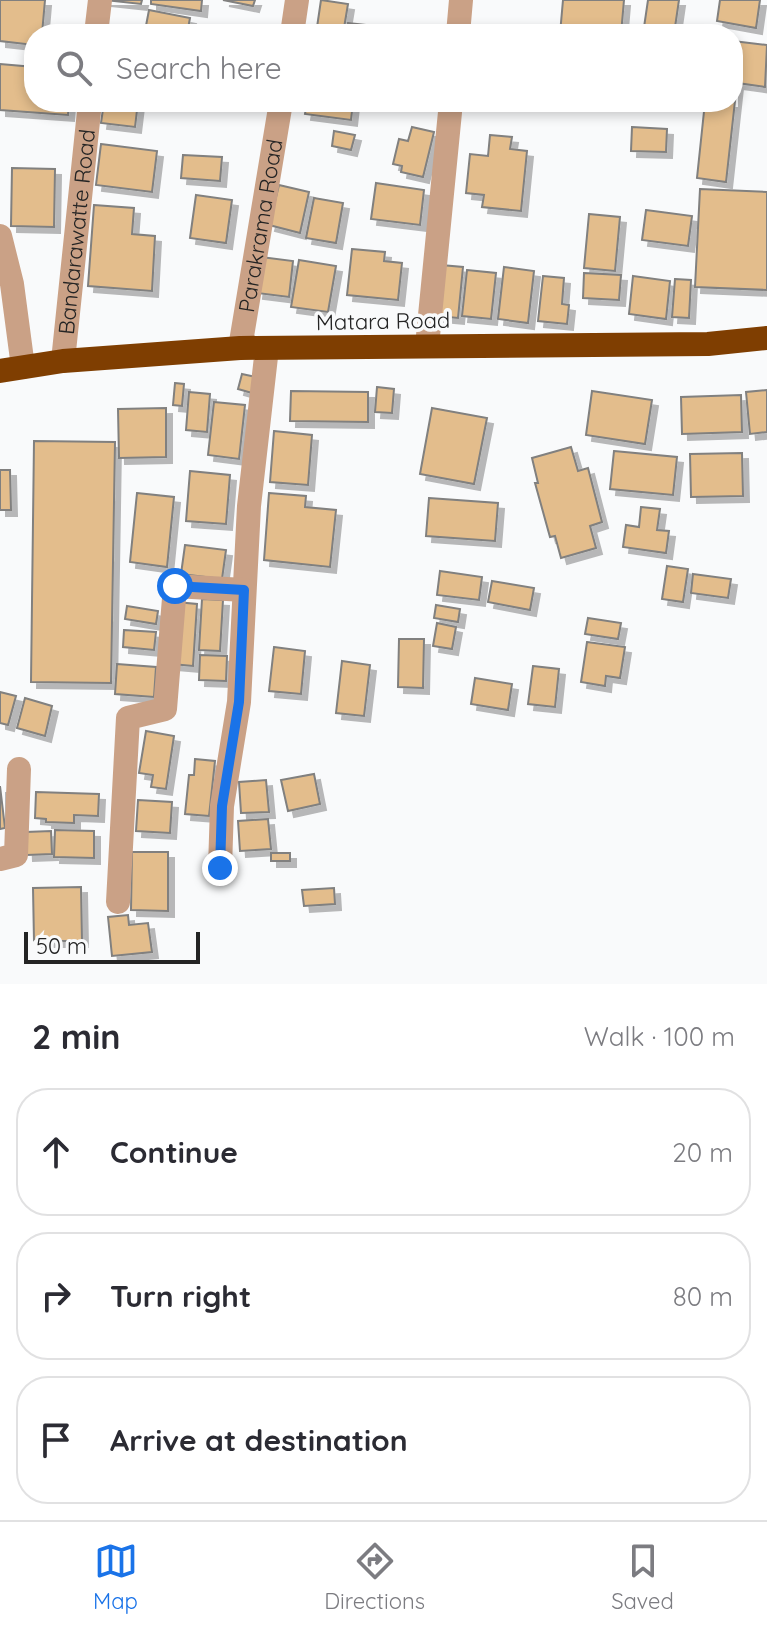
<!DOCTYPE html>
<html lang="en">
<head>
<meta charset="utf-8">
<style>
  :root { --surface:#fff; --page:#f2f2f3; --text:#2b2b33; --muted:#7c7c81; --line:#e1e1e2; --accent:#1a73e8 }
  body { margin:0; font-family:Quicksand,sans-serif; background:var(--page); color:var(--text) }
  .scale { position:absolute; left:24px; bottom:20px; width:176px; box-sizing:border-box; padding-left:8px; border:4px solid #242424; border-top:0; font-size:22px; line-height:28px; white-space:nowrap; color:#242424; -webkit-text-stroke:6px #f9fafb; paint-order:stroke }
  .stop { position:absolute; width:24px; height:24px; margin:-18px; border:6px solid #1a73e8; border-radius:50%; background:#fff }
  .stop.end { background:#1a73e8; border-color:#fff; box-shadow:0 2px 8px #0008 }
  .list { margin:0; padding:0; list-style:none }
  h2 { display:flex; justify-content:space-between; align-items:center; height:104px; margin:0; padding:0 32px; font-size:34px }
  h2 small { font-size:26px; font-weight:400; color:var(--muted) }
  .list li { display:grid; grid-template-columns:52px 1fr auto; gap:24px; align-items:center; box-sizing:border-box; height:128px; margin:0 16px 16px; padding:0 16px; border:2px solid var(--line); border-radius:32px }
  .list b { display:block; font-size:30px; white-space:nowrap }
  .list em { font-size:26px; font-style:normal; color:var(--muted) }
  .icon { flex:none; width:44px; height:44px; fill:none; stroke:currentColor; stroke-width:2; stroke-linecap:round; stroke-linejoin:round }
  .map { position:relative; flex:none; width:767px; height:984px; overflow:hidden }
  .search { position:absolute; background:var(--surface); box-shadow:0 4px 12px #0003; left:24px; right:24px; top:24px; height:88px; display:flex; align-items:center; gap:20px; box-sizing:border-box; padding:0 28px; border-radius:32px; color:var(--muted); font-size:30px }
  .sheet { height:536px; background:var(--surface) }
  nav { display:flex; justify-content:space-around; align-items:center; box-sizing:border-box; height:112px; border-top:2px solid var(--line); background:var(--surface); font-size:22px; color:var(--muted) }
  nav a { display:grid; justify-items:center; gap:4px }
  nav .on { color:var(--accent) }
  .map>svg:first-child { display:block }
  .building { fill:#e3bd8c; stroke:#81807f; stroke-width:2; filter:url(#shadow) }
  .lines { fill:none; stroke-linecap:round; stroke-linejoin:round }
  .street { stroke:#caa186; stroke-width:24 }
  .highway { stroke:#7f3e01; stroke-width:24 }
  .route { stroke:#1a73e8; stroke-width:10 }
  .labels { text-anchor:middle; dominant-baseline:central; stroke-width:7; stroke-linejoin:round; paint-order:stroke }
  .street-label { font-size:22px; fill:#242424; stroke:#f9fafb }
</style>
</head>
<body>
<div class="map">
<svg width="767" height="984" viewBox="0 0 767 984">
  <defs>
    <filter id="shadow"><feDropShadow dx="6" dy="6" stdDeviation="0" flood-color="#0004"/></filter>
  </defs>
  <rect width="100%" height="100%" fill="#f9fafb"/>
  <!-- building -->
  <g class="building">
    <path d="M0,0h45l-3,34h-8v11l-34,-4z"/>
    <path d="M105,0h37l-1,4z"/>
    <path d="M151,0h51l-1,11 -50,-7z"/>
    <path d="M223,0h32l-2,6z"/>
    <path d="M321,0l27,4 -5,30h-27z"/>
    <path d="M563,0h61l-3,34h-61z"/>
    <path d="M648,0h31l-5,34h-31z"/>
    <path d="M720,0h40l-4,28 -39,-7z"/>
    <path d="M149,10l41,8 -3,16h-23l-19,-3z"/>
    <path d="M348,23l26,3 -1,8h-26z"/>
    <path d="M733,41l34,4 -2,42 -28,-4 -11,99 -29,-4 8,-76h28z"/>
    <path d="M0,64l34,3v35h35l-1,13 -68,-5z"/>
    <path d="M104,102h34l-3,25 -34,-4z"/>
    <path d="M307,102h46l-2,18 -46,-6z"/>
    <path d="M412,127l22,5 -11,45 -22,-5 1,-6 -9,-2 6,-25 9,2z"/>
    <path d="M632,127l35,2 -1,23 -35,-1z"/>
    <path d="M334,131l21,4 -4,15 -19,-4z"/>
    <path d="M490,135l22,2 -2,12 17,2 -6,60 -39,-4 2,-12 -18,-2 4,-39 18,2z"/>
    <path d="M101,144l56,7 -5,41 -56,-7z"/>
    <path d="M183,155l39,2 -2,24 -39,-3z"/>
    <path d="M12,168l43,1 -1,58 -43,-1z"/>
    <path d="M376,183l48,7 -4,35 -49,-6z"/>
    <path d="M279,185l30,7 -9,41 -31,-8z"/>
    <path d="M700,189l67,3v98l-72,-3z"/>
    <path d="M196,195l36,5 -6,43 -36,-5z"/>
    <path d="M314,198l29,5 -7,40 -30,-5z"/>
    <path d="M94,205l40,3 -2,26 23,2 -3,55 -64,-5z"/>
    <path d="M646,210l46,6 -4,30 -46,-6z"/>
    <path d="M589,214l31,3 -5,54 -31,-3z"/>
    <path d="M352,249l33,3 -1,9 18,2 -4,37 -51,-5z"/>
    <path d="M261,257l32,4 -4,36 -32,-4z"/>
    <path d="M299,260l37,6 -8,46 -37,-5z"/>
    <path d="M441,265l22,2 -5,51 -20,-2z"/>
    <path d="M504,267l30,4 -6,52 -30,-4z"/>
    <path d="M467,270l29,3 -5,46 -29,-3z"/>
    <path d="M584,273l37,2 -2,25 -36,-2z"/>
    <path d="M543,276l21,2 -2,26 7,1 -2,19 -29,-3z"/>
    <path d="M633,276l37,5 -4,38 -37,-5z"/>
    <path d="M675,279l16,1 -2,38 -17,-1z"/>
    <path d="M242,374l14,3 -4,16 -14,-4z"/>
    <path d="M175,383l9,1 -2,22 -9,-1z"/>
    <path d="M377,387l17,2 -2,24 -17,-1z"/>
    <path d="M767,390v42l-17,2 -4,-42z"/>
    <path d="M291,391l77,1v30l-78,-1z"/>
    <path d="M592,391l60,9 -7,44 -59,-9z"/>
    <path d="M189,392l21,2 -3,38 -21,-2z"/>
    <path d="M741,395l1,37 -60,2 -1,-37z"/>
    <path d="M214,402l31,3 -6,54 -31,-4z"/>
    <path d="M166,408v49l-47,1 -1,-49z"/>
    <path d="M432,408l55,10 -13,66 -54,-10z"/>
    <path d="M274,431l38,4 -4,50 -38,-3z"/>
    <path d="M34,441l81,1 -4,241 -80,-1z"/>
    <path d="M571,447l7,24 10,-3 14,54 -12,4 6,22 -35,10 -6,-22 -5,1 -15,-54h3l-6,-25z"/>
    <path d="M614,451l63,6 -4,38 -63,-6z"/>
    <path d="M742,453l1,43 -52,1 -1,-43z"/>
    <path d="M0,470h10l1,40h-11z"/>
    <path d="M190,471l40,4 -4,49 -40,-3z"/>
    <path d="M137,493l37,4 -7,70 -37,-5z"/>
    <path d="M269,493l37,3 -1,11 31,3 -6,57 -66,-7z"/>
    <path d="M429,498l69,5 -3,38 -69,-5z"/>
    <path d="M641,507l19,2 -3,21 12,1 -3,22 -43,-6 3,-22 13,2z"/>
    <path d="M185,545l41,5 -4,29 -41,-5z"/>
    <path d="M667,566l21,3 -5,33 -21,-3z"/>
    <path d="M440,571l42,6 -3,23 -42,-5z"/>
    <path d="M693,574l38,5 -3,19 -37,-5z"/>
    <path d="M492,581l42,7 -4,22 -42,-8z"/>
    <path d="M202,599l21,1 -3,51 -21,-1z"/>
    <path d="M176,602l21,2 -4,62 -21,-2z"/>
    <path d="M436,605l24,4 -2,13 -24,-4z"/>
    <path d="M127,606l31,5 -2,13 -31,-5z"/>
    <path d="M588,618l33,5 -3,16 -33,-5z"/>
    <path d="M437,623l19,4 -4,22 -19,-3z"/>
    <path d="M124,630l32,2 -2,18 -31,-3z"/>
    <path d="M399,639h25l-1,49 -25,-1z"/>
    <path d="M587,642l38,5 -5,31 -14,-2 -1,10 -24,-4z"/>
    <path d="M274,647l31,4 -4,43 -32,-3z"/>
    <path d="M200,655l27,1 -1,25 -27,-1z"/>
    <path d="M342,661l28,4 -6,51 -28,-3z"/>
    <path d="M117,664l39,3 -2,30 -39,-3z"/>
    <path d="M533,666l26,3 -4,38 -27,-3z"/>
    <path d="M475,678l37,6 -4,26 -37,-6z"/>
    <path d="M0,692l16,4 -8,29 -8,-2z"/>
    <path d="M25,698l27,8 -7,30 -28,-8z"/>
    <path d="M146,731l28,5 -8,53 -15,-2 2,-12 -14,-2z"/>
    <path d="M195,759l20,2 -6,55 -24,-2 4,-39h5z"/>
    <path d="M314,774l6,30 -32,7 -7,-31z"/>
    <path d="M266,780l3,32 -28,1 -2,-31z"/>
    <path d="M0,786l5,42 -5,1z"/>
    <path d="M36,792l63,2 -1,22 -24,-1v8l-28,-1v-3l-11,-1z"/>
    <path d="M138,800l34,2 -2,31 -34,-2z"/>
    <path d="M268,819l3,30 -31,2 -2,-30z"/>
    <path d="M55,830l39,1v27l-40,-1z"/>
    <path d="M51,831l1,23 -25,1 -1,-23z"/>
    <path d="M132,852h36v59l-37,-1z"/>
    <rect x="271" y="853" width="19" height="8"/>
    <path d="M81,887l1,54h-48l-1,-53z"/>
    <path d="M334,888l1,16 -31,2 -2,-16z"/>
    <path d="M128,915l1,10 19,-2 4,29 -40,4 -4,-39z"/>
  </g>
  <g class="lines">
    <!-- street -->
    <g class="street">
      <path d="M96,34l4,-34"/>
      <path d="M292,34l5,-34"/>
      <path d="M458,34l3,-34"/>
      <path d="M0,236l12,48 11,83"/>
      <path d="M427,346l24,-244"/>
      <path id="s1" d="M240,348l41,-246"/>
      <path id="s2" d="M63,361l27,-259"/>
      <path d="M0,859l16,-4 3,-86"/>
      <path d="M220,868l2,-62 17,-104 10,-196 18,-158"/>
      <path d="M118,902l10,-184 37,-9 10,-123 69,4"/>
    </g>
    <!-- highway -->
    <path class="highway" d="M0,371l63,-10 177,-13 468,-4 59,-6"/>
  </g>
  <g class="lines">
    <!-- route -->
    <path class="route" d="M175,586l69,4 -5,112 -17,104 -2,62"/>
  </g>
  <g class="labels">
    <!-- street labels -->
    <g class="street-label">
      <text stroke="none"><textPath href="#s1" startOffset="124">Parakrama Road</textPath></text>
      <text stroke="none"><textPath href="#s2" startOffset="130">Bandarawatte Road</textPath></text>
      <text transform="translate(383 321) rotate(-1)">Matara Road</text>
    </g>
  </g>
</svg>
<div class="scale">50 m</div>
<div class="stop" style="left:175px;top:586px"></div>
<div class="stop end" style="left:220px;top:868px"></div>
<div class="search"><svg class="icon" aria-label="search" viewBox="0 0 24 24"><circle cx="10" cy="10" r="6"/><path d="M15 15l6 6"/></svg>Search here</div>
</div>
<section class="sheet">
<h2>2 min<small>Walk · 100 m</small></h2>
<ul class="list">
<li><svg class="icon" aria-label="ahead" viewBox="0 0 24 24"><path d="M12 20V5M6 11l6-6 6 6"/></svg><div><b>Continue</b></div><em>20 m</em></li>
<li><svg class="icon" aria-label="right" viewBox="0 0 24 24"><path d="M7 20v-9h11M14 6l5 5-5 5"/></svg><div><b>Turn right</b></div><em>80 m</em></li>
<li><svg class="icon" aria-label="arrive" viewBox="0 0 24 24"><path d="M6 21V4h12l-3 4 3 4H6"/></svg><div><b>Arrive at destination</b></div></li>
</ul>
</section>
<nav>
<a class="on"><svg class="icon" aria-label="map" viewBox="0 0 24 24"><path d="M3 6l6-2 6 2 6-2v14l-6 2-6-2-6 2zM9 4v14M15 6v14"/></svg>Map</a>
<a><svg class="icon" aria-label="directions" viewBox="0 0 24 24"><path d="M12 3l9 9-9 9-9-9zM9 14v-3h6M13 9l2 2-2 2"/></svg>Directions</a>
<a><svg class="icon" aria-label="saved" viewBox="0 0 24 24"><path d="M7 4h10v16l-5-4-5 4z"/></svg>Saved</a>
</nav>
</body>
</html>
